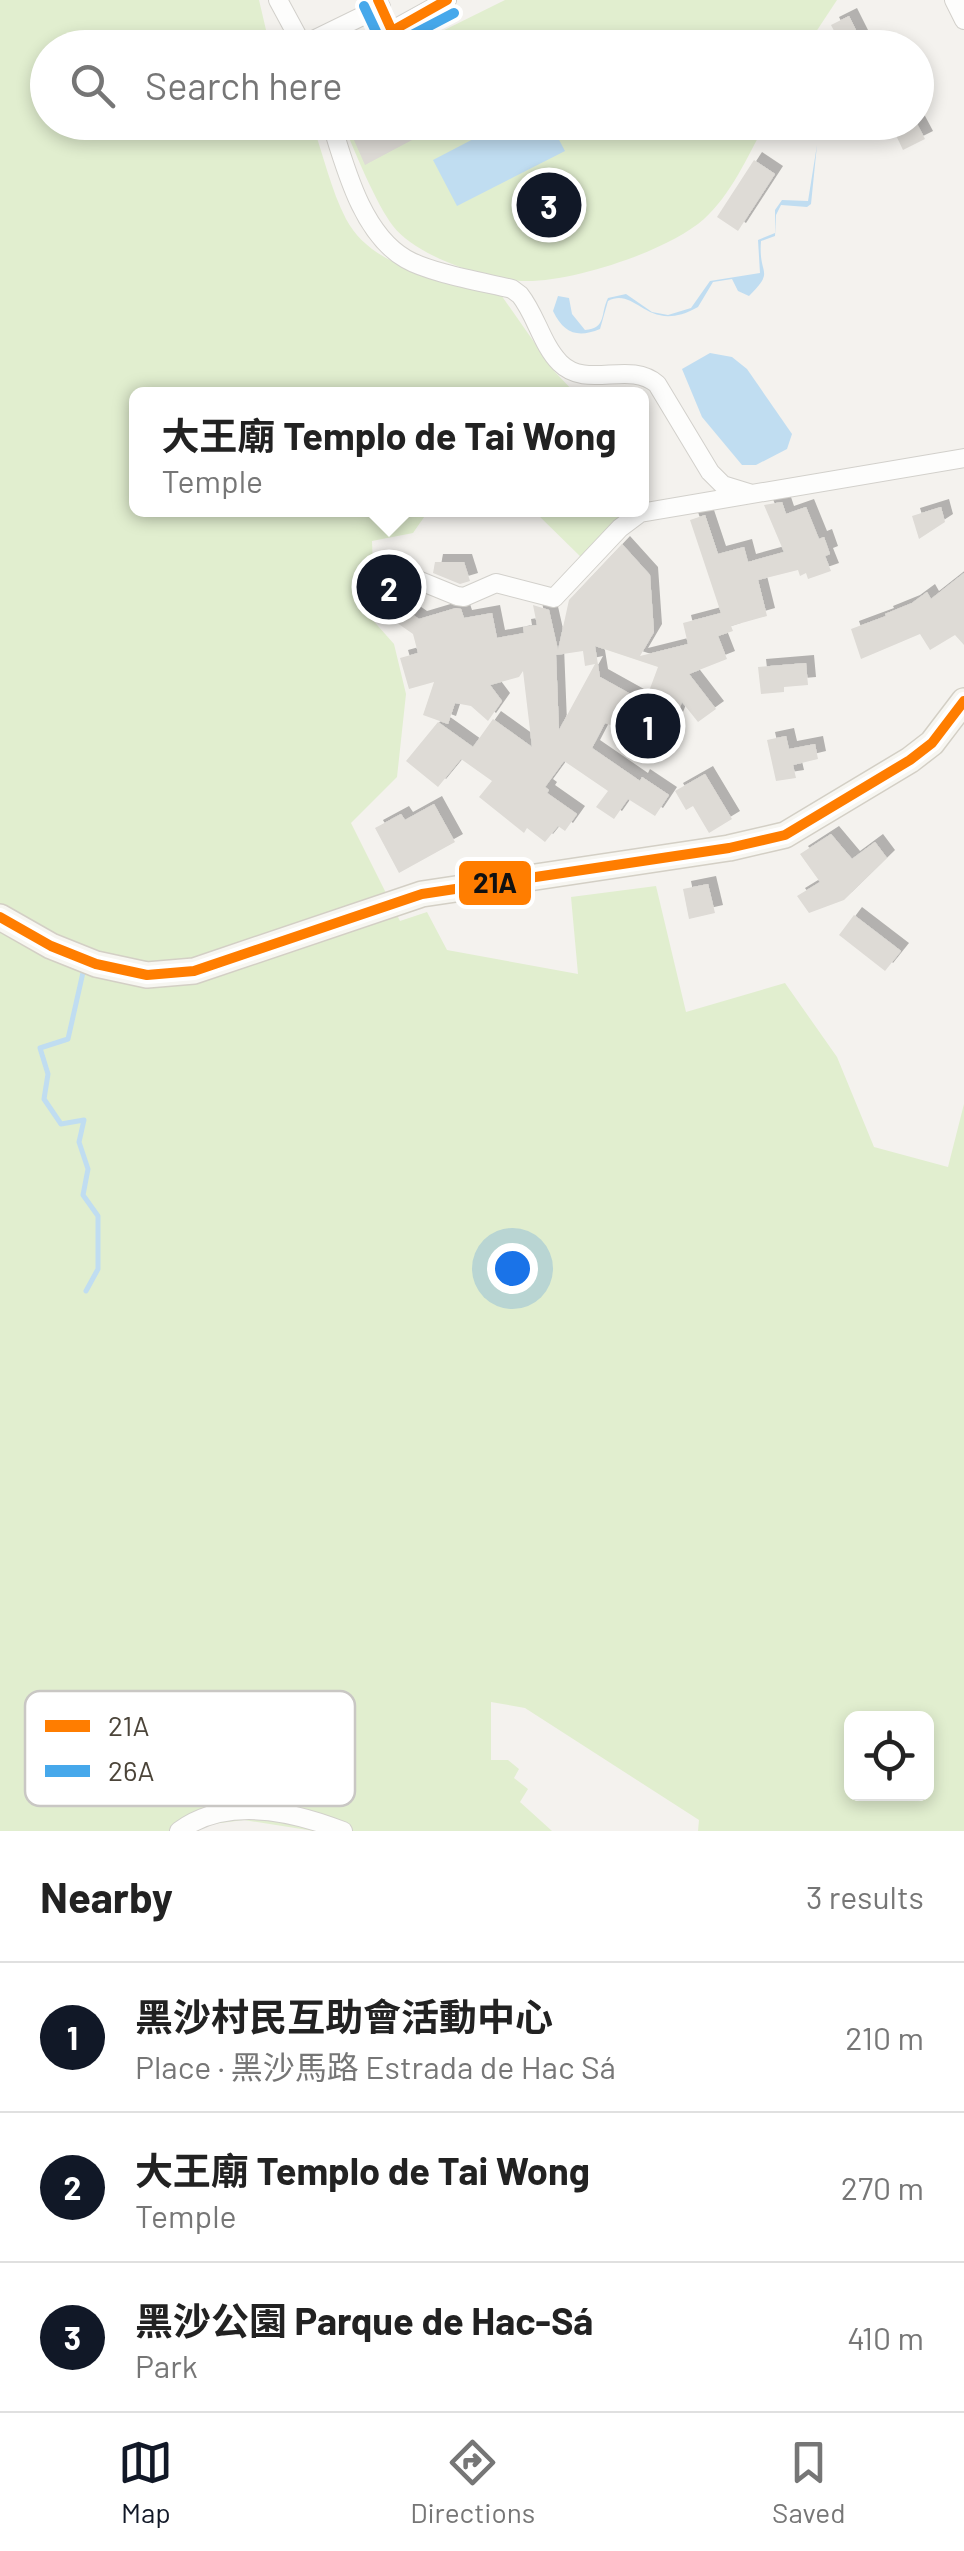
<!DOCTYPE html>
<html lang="en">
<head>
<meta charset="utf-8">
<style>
  :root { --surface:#fff; --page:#f6f6f6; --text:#222; --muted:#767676; --line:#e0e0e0; --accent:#111827 }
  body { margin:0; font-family:Barlow,"Noto Sans SC",sans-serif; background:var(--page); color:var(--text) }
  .controls { position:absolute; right:30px; bottom:30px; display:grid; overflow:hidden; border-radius:15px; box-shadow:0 5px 15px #0003 }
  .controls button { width:90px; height:90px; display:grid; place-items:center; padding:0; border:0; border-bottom:2px solid var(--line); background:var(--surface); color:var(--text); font:50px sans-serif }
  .you { position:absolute; left:512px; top:1268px; width:35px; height:35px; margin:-25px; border:8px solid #fff; border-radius:50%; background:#1a73e8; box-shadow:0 0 0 15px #1a73e833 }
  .badge { display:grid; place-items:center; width:65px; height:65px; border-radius:50%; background:var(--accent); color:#fff; font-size:32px; font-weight:700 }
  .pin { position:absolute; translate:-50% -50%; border:5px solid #fff; box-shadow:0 2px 10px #0006 }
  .popup { position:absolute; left:129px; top:387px; width:520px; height:130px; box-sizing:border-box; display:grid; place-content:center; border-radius:15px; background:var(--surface); filter:drop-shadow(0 2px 8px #0005); font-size:32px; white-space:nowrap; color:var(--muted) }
  .popup b { font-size:38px; color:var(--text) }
  .popup::after { content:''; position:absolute; left:50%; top:100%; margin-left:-20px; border:20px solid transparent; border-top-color:var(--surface) }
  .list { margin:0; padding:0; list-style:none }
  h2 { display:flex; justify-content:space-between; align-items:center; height:130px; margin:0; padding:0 40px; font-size:42px }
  h2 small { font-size:32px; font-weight:400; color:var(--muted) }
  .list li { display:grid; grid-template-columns:65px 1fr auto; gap:30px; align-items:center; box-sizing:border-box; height:150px; padding:0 40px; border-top:2px solid var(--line) }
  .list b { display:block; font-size:38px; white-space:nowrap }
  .list p { margin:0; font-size:32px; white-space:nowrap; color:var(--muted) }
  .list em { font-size:32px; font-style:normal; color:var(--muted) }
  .icon { flex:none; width:55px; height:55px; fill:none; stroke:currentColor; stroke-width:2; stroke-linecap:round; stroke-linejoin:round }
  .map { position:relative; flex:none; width:964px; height:1831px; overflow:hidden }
  .search { position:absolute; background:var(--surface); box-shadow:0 5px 15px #0003; left:30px; right:30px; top:30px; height:110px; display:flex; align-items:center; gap:25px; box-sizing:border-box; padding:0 35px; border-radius:55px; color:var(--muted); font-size:38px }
  .sheet { height:580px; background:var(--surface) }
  nav { display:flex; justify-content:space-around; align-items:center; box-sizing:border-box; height:140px; border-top:2px solid var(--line); background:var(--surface); font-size:28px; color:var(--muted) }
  nav a { display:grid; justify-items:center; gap:5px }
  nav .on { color:var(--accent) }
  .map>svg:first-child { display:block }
  .green { fill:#e1eecf; fill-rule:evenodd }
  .water { fill:#c0ddf1 }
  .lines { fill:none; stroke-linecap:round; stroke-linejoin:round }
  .stream { stroke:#c0ddf1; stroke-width:5 }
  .building { fill:#dedbd6; fill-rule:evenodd; filter:url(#shadow) }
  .street-casing { stroke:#d2d0cb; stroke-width:20 }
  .secondary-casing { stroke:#d3cfc5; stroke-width:28 }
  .street { stroke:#fdfdfc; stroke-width:18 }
  .secondary { stroke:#f7f6f1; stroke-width:25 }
  .bus-1-casing { stroke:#fff; stroke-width:18 }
  .bus-2-casing { stroke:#fff; stroke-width:18 }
  .bus-1 { stroke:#ff7d00; stroke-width:10 }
  .bus-2 { stroke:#46a8eb; stroke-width:10 }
  .key { fill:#fff; stroke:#c9c7c4; stroke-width:2.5 }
  .key-label { font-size:28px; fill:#4b4439 }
  .line-badge { stroke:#fff; stroke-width:4 }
  .pale-badge-label { font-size:28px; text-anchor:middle; font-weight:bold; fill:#111 }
</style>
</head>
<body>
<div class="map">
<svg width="964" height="1831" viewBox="0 0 964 1831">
  <defs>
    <filter id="shadow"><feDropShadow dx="8" dy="-8" stdDeviation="0" flood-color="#0004"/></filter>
  </defs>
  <rect width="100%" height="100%" fill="#f4f2ee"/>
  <!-- green -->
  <g class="green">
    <path d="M0,0h259l11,47 -222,1v74l264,1c11,31 19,67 34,96 28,53 102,59 153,73l56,80 21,22h-440v116h293l-16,23 -41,8 1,25 -12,1 1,41 32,36 12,50 -9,83 -46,46 49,98 27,-9 20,38 131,24 -7,-77 85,-11 30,126 99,-29 52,74 37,90 74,20 16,-63v727h-266l1,-11 -174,-112 -34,-6v58h17l11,9 -5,9 14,11 -8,13 32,29h-238l-70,-11 -39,5 -9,6h-196zM852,1718h74v76h-74z"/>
    <path d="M505,0h332l-31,47h-396z"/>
    <path d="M343,123h423c-18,32 -34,71 -62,96 -36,32 -131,63 -179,62 -38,-1 -108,-24 -132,-55 -17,-22 -39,-76 -50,-103z"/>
    <path d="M533,510h102l-49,52z"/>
  </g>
  <!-- water -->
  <g class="water">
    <path d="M504,123h46l15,28 -108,55 -24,-46z"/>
    <path d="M817,145l-6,59 -4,3 -26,-2 -5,10 -1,21 -14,5c-3,36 15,28 -12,55l-11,-5 -6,-12 -19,3 -15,25c-51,29 -61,-21 -90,-6l-8,28c-22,9 -36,5 -47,-18l5,-15 11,2 3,16 13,16c22,-2 15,-16 23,-32l18,-4 26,18 16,3 23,-7 19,-27 50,-8 -2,-33 17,-7v-23l7,-10 26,1z"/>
    <path d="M710,353l22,4 15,12 45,65 -5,15 -31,16h-14l-40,-48 -20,-48z"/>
  </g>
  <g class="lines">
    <!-- stream -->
    <path class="stream" d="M84,968l-16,71 -28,9 8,26 -4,25 17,25 23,-4 -5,22 9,27 -5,26 15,21v53l-12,22"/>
  </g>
  <!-- building -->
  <g class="building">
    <path d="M849,16l16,32h-22l-12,-23z"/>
    <path d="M346,122h47l3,6 10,-6h40l-81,43z"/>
    <path d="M906,122h10l9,17 -22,11 -10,-21z"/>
    <path d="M754,160l21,14 -37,57 -21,-14z"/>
    <path d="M782,502l4,12 20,-7 13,32 5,-2 6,17 -5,2 6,15 -23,8 -2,-6 -6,3 -2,-6 -40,10 9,36 -36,10 2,5 -15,5 9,23 -38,15 27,35 -18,13 -16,-20 -17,44 -60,-23 -13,25 48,33 2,-4 27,18 -14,21 -27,-17 -14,20 -18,-12 12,-16 -44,-30 -19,26 4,3 -2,3 30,21 -12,17 -7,-5 -13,16 -18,-14 -3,5 -45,-36 13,-16 -31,-22 -23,28 -32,-26 32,-39 35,25 20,-28 39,28 -9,-76 -4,6 -29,8 12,16 -14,20 -17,-15 -16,-3 -7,21 -25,-9 11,-33 -25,7 -9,-31 18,-5 -5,-19 -23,-16 9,-13 20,14 37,-11 5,1 3,9 28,-5 5,25 27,-5 -1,-6 14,-2 -4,-20 16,5 9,40 11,-50 53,-56 28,31 4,57 -14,24 48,-12 -5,-21 38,-10 -31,-93 15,-5 13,39 26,-7 4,15 36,-10 -20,-47zM595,646l63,21 -13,35 -45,-25zM583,651l2,15 10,-2 -36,66 -3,-75z"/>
    <path d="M941,507l4,15 -26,17 -7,-23z"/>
    <path d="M435,562h29l6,19 -10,3 -27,-11z"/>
    <path d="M964,573v72l-9,-10 -25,15 -10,-16 -59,25 -10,-30 35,-13 -1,-2 27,-11 15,-11 4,7z"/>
    <path d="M806,663l2,22 -24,2v5l-23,2 -3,-27z"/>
    <path d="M786,736l3,13 26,-5 3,15 -25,6 3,13 -20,3 -9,-41z"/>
    <path d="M705,774l27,45 -23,14 -16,-27 -7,4 -11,-19z"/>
    <path d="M434,804l21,38 -56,31 -24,-45 26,-14 4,6z"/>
    <path d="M831,834l21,25 23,-17 12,16 -43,42 -35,13 -12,-17 23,-14 -20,-28z"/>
    <path d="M708,884l7,29 -26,6 -6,-30z"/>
    <path d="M854,915l47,36 -16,20 -46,-36z"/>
  </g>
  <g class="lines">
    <!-- street casing -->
    <g class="street-casing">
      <g id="street">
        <path d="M278,0l26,48"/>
        <path d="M954,0l10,20"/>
        <path d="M303,45l78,-38"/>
        <path d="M360,48l87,-48"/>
        <path d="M331,122c14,45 31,112 75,137 24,14 77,23 106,30l8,6c16,20 22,50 40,68 27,27 69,-3 97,21l53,88 13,13 26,8"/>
        <path d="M386,567l71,29 7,1 32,-14 58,15 66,-70 20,-15 324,-55"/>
        <path d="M179,1831c48,-35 113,-20 164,0"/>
      </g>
    </g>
    <!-- secondary casing -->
    <g class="secondary-casing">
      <path id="secondary" d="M0,917l51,29 45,18 51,11 47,-4 228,-77 307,-46 56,-13 125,-75 22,-17 32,-42"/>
    </g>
    <!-- street -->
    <use href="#street" class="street"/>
    <!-- secondary -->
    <use href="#secondary" class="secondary"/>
    <!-- bus-1 casing -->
    <g class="bus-1-casing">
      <g id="bus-1">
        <path d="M378,0l14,31 55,-31"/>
        <path d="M0,917l51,29 45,18 51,11 47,-4 228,-77 307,-46 56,-13 125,-75 22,-17 32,-42"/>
      </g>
    </g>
    <!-- bus-2 casing -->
    <g class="bus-2-casing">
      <path id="bus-2" d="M364,6l16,34 11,6 63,-33"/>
    </g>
    <!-- bus-1 -->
    <use href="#bus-1" class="bus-1"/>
    <!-- bus-2 -->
    <use href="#bus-2" class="bus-2"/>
  </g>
  <!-- legend -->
  <rect x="25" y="1691" width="330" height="115" rx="15" class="key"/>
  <rect x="45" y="1720" width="45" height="12" fill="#ff7d00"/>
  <rect x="45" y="1765" width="45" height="12" fill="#46a8eb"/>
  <g class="key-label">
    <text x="108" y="1736">21A</text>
    <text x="108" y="1781">26A</text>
  </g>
  <rect class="line-badge" x="457" y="859" width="76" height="48" rx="10" fill="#ff7d00"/>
  <g class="pale-badge-label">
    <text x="495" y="893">21A</text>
  </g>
</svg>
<div class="controls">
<button><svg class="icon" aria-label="locate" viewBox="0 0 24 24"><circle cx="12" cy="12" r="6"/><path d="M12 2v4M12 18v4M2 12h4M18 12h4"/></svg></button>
</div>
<div class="you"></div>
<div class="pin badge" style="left:648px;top:726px">1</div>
<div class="pin badge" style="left:389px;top:587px">2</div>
<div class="popup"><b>大王廟 Templo de Tai Wong</b>Temple</div>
<div class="pin badge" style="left:549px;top:205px">3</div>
<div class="search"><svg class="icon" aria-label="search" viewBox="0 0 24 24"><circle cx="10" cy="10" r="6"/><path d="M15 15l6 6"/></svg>Search here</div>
</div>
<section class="sheet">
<h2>Nearby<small>3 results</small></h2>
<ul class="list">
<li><span class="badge">1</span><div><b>黑沙村民互助會活動中心</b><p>Place · 黑沙馬路 Estrada de Hac Sá</p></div><em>210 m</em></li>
<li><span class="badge">2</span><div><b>大王廟 Templo de Tai Wong</b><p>Temple</p></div><em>270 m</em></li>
<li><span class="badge">3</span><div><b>黑沙公園 Parque de Hac-Sá</b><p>Park</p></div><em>410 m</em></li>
</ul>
</section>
<nav>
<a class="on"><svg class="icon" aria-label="map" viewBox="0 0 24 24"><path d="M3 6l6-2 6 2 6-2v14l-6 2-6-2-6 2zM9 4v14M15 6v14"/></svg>Map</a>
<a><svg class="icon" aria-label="directions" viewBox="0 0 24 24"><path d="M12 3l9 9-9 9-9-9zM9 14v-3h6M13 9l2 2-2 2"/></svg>Directions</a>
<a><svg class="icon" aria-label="saved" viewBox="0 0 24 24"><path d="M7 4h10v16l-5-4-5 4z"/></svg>Saved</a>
</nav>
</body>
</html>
